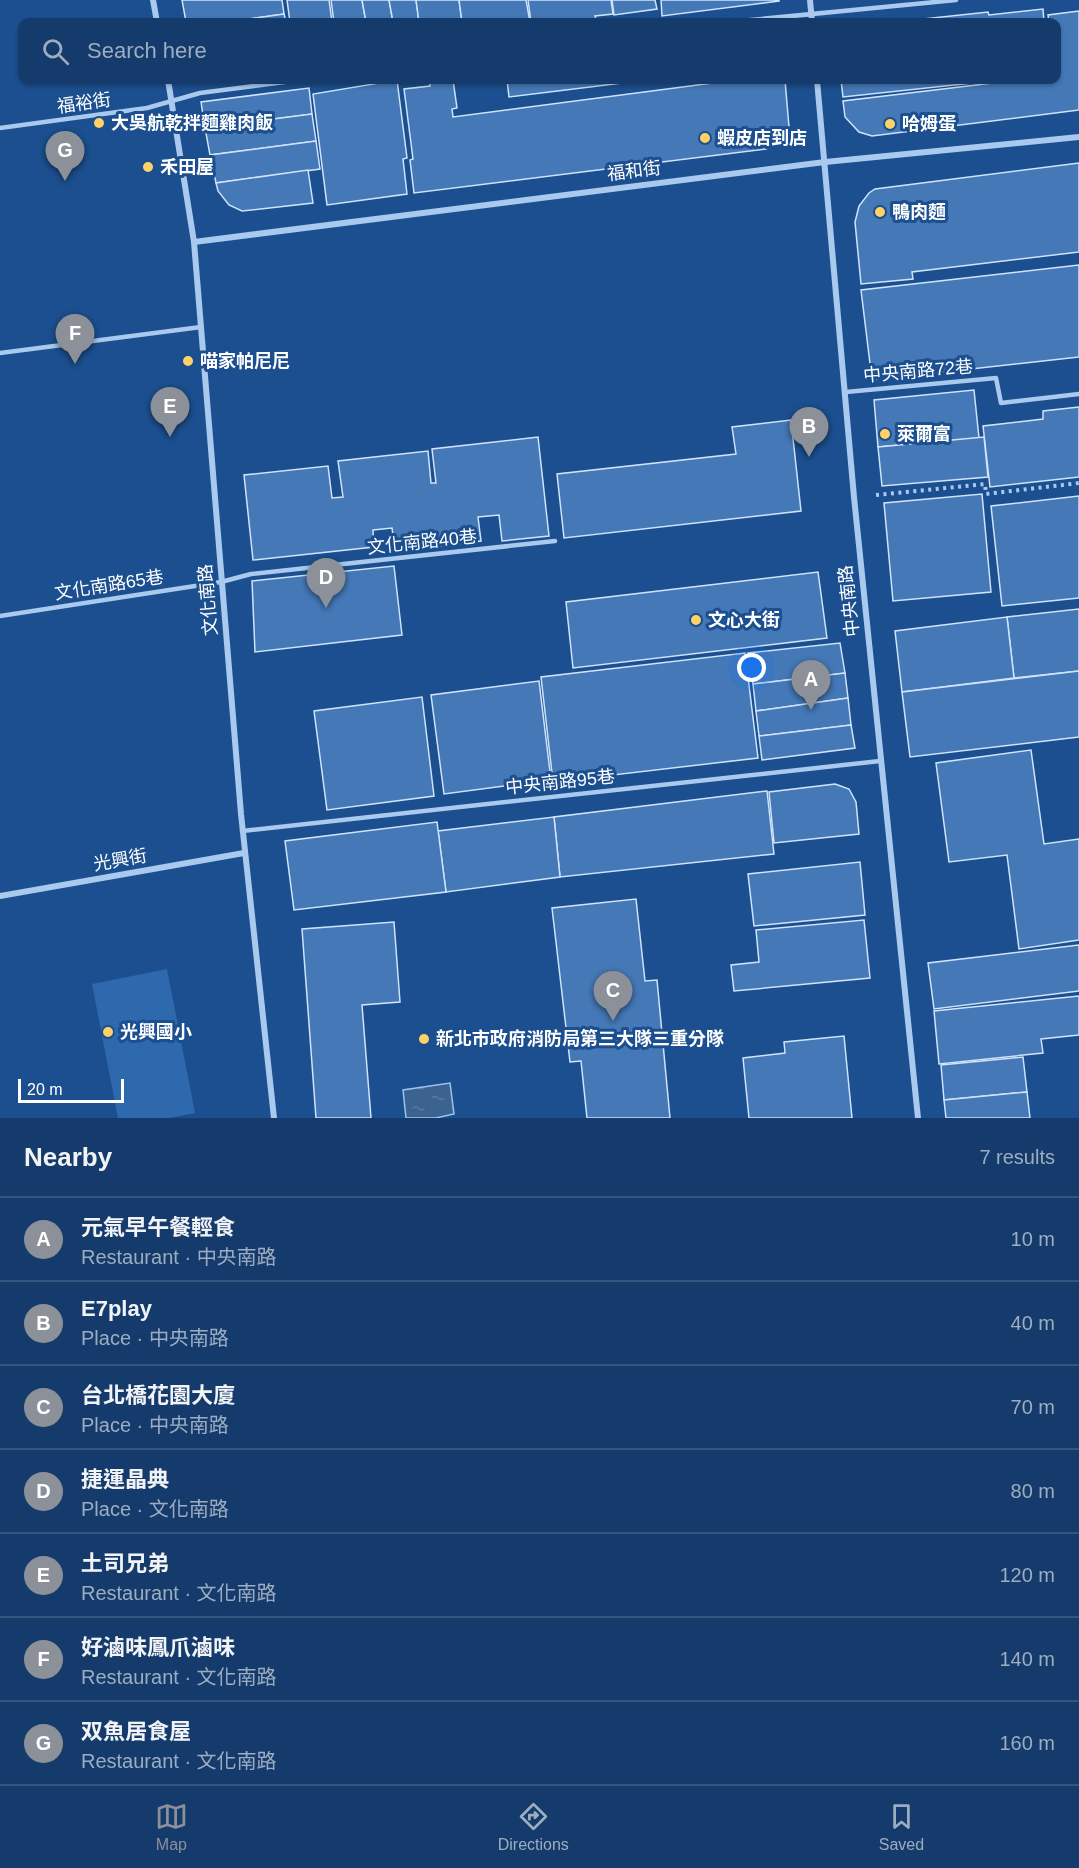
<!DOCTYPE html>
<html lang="en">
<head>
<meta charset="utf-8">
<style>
  :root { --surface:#143b6b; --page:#1d4271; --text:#f1f3f6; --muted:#9dadc1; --line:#33557e; --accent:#8c9099 }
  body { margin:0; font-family:Helvetica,"Noto Sans TC",sans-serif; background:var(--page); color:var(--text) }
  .scale { position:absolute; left:18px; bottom:15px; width:106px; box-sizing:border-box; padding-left:6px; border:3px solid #fff; border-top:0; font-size:16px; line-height:21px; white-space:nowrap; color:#fff; -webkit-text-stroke:4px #1b4f8f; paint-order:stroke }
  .you { position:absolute; left:752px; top:668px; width:21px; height:21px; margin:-15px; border:4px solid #fff; border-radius:50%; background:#1a73e8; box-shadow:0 0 0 9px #1a73e833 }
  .badge { display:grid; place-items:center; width:39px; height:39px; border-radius:50%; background:var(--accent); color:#fff; font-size:20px; font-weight:700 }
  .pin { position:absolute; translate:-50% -50px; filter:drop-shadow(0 2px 3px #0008) }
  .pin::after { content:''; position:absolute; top:32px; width:21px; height:18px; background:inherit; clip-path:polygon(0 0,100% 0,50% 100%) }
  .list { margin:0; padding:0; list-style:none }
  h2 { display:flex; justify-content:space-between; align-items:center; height:78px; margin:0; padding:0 24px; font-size:26px }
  h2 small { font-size:20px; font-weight:400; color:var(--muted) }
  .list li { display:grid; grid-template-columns:39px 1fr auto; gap:18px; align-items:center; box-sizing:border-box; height:84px; padding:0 24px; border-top:2px solid var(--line) }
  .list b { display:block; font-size:22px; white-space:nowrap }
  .list p { margin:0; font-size:20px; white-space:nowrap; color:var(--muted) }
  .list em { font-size:20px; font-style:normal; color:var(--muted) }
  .icon { flex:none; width:33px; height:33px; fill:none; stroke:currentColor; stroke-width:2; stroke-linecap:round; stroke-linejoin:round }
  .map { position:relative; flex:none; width:1079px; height:1118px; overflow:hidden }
  .search { position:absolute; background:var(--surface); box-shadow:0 2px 4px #0004; left:18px; right:18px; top:18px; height:66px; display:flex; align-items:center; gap:15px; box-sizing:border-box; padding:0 21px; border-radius:12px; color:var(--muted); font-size:22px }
  .sheet { height:666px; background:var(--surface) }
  nav { display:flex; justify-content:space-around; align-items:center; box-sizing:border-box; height:84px; border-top:2px solid var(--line); background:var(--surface); font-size:16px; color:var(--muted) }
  nav a { display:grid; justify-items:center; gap:3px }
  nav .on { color:var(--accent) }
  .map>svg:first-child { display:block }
  .pitch { fill:#2e69ad }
  .water { fill:url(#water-ripples); stroke:#9cc4f0; stroke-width:1.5 }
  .building { fill:#4478b7; stroke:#cfe3fa; stroke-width:1.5 }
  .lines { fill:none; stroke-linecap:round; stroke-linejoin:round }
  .path { stroke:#a9c9ee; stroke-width:4; stroke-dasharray:3 4.5; stroke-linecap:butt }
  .service { stroke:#a9c9ee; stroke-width:4.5 }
  .minor { stroke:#a9c9ee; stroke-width:6 }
  .poi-dot { fill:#ffd166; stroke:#1b4f8f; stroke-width:2 }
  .labels { text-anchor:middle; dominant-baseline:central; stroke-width:6; stroke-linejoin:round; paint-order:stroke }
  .street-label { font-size:18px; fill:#fff; stroke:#1b4f8f }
  .poi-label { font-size:18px; font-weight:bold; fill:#fff; stroke:#1b4f8f; text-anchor:start }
</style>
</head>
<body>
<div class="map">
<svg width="1079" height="1118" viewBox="0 0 1079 1118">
  <defs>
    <pattern id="water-ripples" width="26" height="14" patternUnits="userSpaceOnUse" patternTransform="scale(1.5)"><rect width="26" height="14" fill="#3c6290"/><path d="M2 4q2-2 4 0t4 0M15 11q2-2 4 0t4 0" fill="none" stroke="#597aa1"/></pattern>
  </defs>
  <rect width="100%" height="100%" fill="#1b4f8f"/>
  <!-- pitch -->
  <path class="pitch" d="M167,969l28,144 -26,5h-51l-26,-134z"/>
  <!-- water -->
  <path class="water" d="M450,1083l4,31 -18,4h-30l-3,-28z"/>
  <!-- building -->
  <g class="building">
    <path d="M182,0h100l2,14 -55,8h-43z"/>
    <path d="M287,0h42l3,22h-42z"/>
    <path d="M331,0h31l4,22h-32z"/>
    <path d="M362,0h27l4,22h-27z"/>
    <path d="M389,0h27l3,22h-26z"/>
    <path d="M416,0h43l3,22h-43z"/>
    <path d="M459,0h67l4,22h-68z"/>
    <path d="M528,0h83l2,14 -18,2 1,3 -24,3h-41z"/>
    <path d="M612,0h43l2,9 -43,6z"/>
    <path d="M661,0h118v1l-117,15z"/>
    <path d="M1043,9l1,13h-149l93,-10 1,3z"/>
    <path d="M1079,11v99l-207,26 -13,-4 -14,-15 -2,-16 176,-21h37v-58h-7l-1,-7z"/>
    <path d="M284,14l2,8h-57z"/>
    <path d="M397,80l10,78 -4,1 4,35 -80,11 -14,-111z"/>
    <path d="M429,80h24l4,28 -5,1 1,8 283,-37h49l4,47 -9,14 -14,8 -352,44 -4,-33 3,-1 -9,-70 26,-3z"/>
    <path d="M507,80h140l-138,17z"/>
    <path d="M841,80h160l-158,17z"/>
    <path d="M309,88l3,26 -107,14 -4,-26z"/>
    <path d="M312,114l4,27 -106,14 -5,-27z"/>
    <path d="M316,141l4,28 -104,14 -6,-28z"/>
    <path d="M1079,163v89l-167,20 1,7 -52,5 -6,-62 4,-16 10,-13 6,-4z"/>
    <path d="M308,170l5,33 -71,8 -13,-6 -11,-14 -2,-8z"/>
    <path d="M1079,265v92l-207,23 -11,-90z"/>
    <path d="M974,390l5,48 -101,9 -4,-47z"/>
    <path d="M1079,407v70l-89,10 -7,-61 60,-7v-8z"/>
    <path d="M791,420l10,91 -237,27 -7,-64 179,-20 -4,-27z"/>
    <path d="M538,437l11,99 -47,5 -3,-26 -21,2 3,24 -86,10 -3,-23 -19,2 1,17 -121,13 -9,-85 84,-9 4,32 11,-1 -5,-36 90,-10 3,32h5l-4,-34z"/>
    <path d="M984,437l4,40 -106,9 -4,-39z"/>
    <path d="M982,494l9,98 -98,9 -9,-98z"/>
    <path d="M1079,496v102l-77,8 -11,-100z"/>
    <path d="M394,566l8,69 -147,17 -3,-71z"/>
    <path d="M818,572l9,66 -254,30 -7,-66z"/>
    <path d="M1079,609v62l-65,7 -7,-61z"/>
    <path d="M1007,617l7,61 -112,14 -7,-61z"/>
    <path d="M840,643l5,30 -92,11 -5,-31z"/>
    <path d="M745,653l13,105 -205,24 -12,-105z"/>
    <path d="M1079,671v66l-169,20 -8,-65z"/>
    <path d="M845,673l3,25 -92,13 -3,-27z"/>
    <path d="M539,681l12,99 -107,14 -13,-99z"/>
    <path d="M422,697l12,99 -107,14 -13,-99z"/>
    <path d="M848,698l3,27 -92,11 -3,-25z"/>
    <path d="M851,725l4,23 -93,12 -3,-24z"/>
    <path d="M1031,750l13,94 35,-5v101l-60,9 -12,-94 -58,7 -13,-99z"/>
    <path d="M835,784l14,5 7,13 3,32 -85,9 -5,-51z"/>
    <path d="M767,791l7,63 -214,23 -6,-60z"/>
    <path d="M554,817l6,60 -114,15 -8,-61z"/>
    <path d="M437,822l9,70 -152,18 -9,-69z"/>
    <path d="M860,862l5,53 -111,11 -6,-52z"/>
    <path d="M636,899l9,82 12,-1 13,138h-83l-6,-57 -11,1 -18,-154z"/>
    <path d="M864,920l6,58 -136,13 -3,-26 28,-3 -3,-32z"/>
    <path d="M394,922l6,80 -38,3 9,113h-55l-14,-189z"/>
    <path d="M1079,945v46l-145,18 -6,-46z"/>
    <path d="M1079,996v39l-38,4 2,14 -104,11 -5,-53z"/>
    <path d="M844,1036l8,82h-103l-6,-60 42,-5 -1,-11z"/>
    <path d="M1023,1057l4,35 -83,8 -3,-35z"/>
    <path d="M1027,1092l3,26h-84l-2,-18z"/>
  </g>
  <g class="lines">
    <!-- path -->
    <path class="path" d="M876,495l109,-11 1,10 93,-11"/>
    <!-- service -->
    <g class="service">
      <path d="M730,22l226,-22"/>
      <path d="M0,128l147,-20 53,-15 100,-13"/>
      <path d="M0,353l201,-26"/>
      <path d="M846,392l150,-14 5,25 78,-9"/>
      <path d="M0,616l221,-34 30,-8 304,-33"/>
      <path d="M242,831l638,-70"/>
    </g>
    <!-- minor -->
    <g class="minor">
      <path d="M153,0l4,22"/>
      <path d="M810,0l2,22"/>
      <path d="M168,80l26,162 47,572 33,304"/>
      <path d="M817,80l37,417 64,621"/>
      <path d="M194,242l631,-80 254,-25"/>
      <path d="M0,896l244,-43"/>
    </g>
  </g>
  <!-- markers -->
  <g class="poi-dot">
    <circle cx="99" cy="123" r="6"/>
    <circle cx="890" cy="124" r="6"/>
    <circle cx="705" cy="138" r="6"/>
    <circle cx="148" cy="167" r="6"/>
    <circle cx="880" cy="212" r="6"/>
    <circle cx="188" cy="361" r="6"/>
    <circle cx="885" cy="434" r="6"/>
    <circle cx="696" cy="620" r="6"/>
    <circle cx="108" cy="1032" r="6"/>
    <circle cx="424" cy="1039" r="6"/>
  </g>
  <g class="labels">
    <!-- street labels -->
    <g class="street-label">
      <text transform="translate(84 103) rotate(-8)">福裕街</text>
      <text transform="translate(634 171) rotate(-7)">福和街</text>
      <text transform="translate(918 371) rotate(-5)">中央南路72巷</text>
      <text transform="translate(422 542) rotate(-6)">文化南路40巷</text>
      <text transform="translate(109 585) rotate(-9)">文化南路65巷</text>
      <text transform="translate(208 600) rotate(-95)">文化南路</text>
      <text transform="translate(849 601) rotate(-96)">中央南路</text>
      <text transform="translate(560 782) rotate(-6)">中央南路95巷</text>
      <text transform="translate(120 860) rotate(-10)">光興街</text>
    </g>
    <!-- poi labels -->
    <g class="poi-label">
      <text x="111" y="123">大吳航乾拌麵雞肉飯</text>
      <text x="902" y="124">哈姆蛋</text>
      <text x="717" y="138">蝦皮店到店</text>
      <text x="160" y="167">禾田屋</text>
      <text x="892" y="212">鴨肉麵</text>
      <text x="200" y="361">喵家帕尼尼</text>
      <text x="897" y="434">萊爾富</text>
      <text x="708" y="620">文心大街</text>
      <text x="120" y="1032">光興國小</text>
      <text x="436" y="1039">新北市政府消防局第三大隊三重分隊</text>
    </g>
  </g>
</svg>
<div class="scale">20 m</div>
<div class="you"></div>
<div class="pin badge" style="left:811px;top:710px">A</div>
<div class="pin badge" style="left:809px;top:457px">B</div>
<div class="pin badge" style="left:613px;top:1021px">C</div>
<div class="pin badge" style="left:326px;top:608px">D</div>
<div class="pin badge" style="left:170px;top:437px">E</div>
<div class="pin badge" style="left:75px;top:364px">F</div>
<div class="pin badge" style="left:65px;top:181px">G</div>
<div class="search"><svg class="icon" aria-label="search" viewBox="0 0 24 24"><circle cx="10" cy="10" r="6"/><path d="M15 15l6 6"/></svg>Search here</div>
</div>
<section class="sheet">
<h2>Nearby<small>7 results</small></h2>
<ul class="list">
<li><span class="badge">A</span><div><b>元氣早午餐輕食</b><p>Restaurant · 中央南路</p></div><em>10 m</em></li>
<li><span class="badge">B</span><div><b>E7play</b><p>Place · 中央南路</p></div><em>40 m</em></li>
<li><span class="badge">C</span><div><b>台北橋花園大廈</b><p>Place · 中央南路</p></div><em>70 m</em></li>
<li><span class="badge">D</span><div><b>捷運晶典</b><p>Place · 文化南路</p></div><em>80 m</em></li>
<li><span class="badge">E</span><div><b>土司兄弟</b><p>Restaurant · 文化南路</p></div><em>120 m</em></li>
<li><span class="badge">F</span><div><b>好滷味鳳爪滷味</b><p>Restaurant · 文化南路</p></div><em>140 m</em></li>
<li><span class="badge">G</span><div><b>双魚居食屋</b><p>Restaurant · 文化南路</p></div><em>160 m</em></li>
</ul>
</section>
<nav>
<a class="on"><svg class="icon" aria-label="map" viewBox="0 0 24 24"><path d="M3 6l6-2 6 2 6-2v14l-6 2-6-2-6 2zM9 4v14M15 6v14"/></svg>Map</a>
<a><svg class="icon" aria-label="directions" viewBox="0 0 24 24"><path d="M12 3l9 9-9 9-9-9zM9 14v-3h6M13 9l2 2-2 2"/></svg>Directions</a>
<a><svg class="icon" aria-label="saved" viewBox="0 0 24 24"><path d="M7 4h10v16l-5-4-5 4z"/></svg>Saved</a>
</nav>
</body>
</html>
